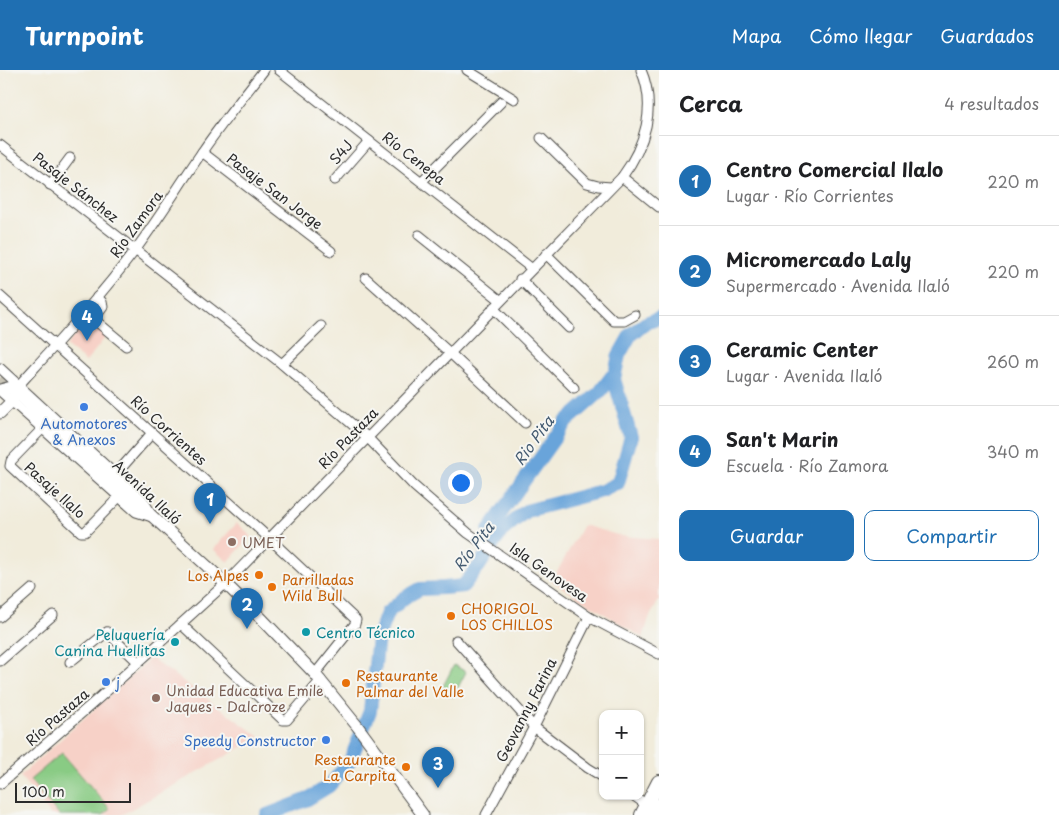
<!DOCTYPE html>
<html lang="es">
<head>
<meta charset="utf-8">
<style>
  :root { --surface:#fff; --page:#f2f2f2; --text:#202124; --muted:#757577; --line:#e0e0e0; --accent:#1f6fb2 }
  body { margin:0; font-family:"Playpen Sans",sans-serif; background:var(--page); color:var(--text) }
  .controls { position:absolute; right:15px; bottom:15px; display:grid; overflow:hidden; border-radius:10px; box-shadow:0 1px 4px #0004 }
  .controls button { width:45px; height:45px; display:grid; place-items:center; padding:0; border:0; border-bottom:1px solid var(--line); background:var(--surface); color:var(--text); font:25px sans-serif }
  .scale { position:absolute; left:15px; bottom:12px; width:116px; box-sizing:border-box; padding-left:5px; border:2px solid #2b2b2b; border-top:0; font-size:14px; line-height:18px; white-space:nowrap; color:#2b2b2b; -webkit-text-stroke:4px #f6f6f2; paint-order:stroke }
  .you { position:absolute; left:460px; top:412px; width:18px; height:18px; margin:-12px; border:4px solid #fff; border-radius:50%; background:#1a73e8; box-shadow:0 0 0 8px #1a73e833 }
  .badge { display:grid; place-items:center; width:32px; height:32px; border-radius:50%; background:var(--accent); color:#fff; font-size:16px; font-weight:700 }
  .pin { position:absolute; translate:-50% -41px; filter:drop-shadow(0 1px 2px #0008) }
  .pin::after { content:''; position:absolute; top:26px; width:18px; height:15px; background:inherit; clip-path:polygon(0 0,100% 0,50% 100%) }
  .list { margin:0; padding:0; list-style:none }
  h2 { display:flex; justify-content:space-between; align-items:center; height:65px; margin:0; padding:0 20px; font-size:21px }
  h2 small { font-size:16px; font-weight:400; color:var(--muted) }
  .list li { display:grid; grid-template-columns:32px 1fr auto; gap:15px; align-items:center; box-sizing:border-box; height:90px; padding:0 20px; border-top:1px solid var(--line) }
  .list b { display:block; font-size:19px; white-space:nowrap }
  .list p { margin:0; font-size:16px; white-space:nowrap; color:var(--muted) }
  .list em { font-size:16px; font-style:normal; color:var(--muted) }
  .actions { display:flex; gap:10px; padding:15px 20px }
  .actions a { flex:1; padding:11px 0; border:1px solid var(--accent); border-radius:10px; text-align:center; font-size:18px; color:var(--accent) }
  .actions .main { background:var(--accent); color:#fff }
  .map { position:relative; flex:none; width:659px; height:745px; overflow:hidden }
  header { display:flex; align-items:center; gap:30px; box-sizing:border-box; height:70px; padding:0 25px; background:var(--accent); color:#fff }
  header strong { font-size:24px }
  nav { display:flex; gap:28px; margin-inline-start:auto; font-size:18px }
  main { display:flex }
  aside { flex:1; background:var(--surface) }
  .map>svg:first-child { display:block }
  .built { fill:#f7d1c7 }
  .green { fill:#89cb84; stroke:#5a7b58 }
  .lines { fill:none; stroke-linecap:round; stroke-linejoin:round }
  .river { stroke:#69a4da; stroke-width:14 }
  .major-tunnel { stroke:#c9c5b8; stroke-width:11; stroke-dasharray:11 5.5; stroke-linecap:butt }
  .minor-casing { stroke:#494845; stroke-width:11 }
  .major-casing { stroke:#494845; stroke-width:13 }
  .highway-casing { stroke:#494845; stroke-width:16 }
  .minor { stroke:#fff; stroke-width:9 }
  .major { stroke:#fff; stroke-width:11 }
  .highway { stroke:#fff; stroke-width:14 }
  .shop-dot { fill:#3f7fe0; stroke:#f6f6f2; stroke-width:2 }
  .education-dot { fill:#8d6e63; stroke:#f6f6f2; stroke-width:2 }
  .food-dot { fill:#e8710a; stroke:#f6f6f2; stroke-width:2 }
  .culture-dot { fill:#0f9aa8; stroke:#f6f6f2; stroke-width:2 }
  .labels { text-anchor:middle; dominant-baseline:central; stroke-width:4; stroke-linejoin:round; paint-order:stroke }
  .street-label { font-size:14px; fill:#2b2b2b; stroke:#f6f6f2 }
  .shop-label { font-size:14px; fill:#366cbe; stroke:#f6f6f2 }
  .education-label { font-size:14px; fill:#785e54; stroke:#f6f6f2; text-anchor:start }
  .food-label { font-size:14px; fill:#c56008; stroke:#f6f6f2; text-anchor:start }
  .culture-label { font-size:14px; fill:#0d838f; stroke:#f6f6f2; text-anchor:start }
  .water-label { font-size:15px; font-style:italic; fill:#445b71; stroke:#f6f6f2 }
</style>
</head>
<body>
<header>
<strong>Turnpoint</strong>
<nav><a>Mapa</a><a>Cómo llegar</a><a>Guardados</a></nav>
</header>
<main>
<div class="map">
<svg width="659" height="745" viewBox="0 0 659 745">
  <rect width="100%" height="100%" fill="#f6f6f2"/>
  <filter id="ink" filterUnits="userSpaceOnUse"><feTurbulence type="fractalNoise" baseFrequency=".02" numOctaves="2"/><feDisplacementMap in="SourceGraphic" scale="10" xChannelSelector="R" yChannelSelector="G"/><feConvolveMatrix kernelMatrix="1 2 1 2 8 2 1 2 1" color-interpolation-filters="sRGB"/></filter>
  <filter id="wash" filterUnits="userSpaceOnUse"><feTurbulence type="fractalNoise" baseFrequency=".0096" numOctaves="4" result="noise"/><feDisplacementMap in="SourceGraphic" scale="20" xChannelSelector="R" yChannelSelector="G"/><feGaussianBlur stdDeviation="1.12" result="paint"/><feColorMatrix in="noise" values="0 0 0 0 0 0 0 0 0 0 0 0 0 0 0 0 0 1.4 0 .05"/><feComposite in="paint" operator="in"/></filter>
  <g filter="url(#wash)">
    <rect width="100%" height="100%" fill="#f1ecdb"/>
    <!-- built -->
    <g class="built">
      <path d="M88,249l19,16 -21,27 -20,-16z"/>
      <path d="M237,453l14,13 -23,26 -15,-13z"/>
      <path d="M583,455l38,11 38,3v61l-10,18 -6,20 -91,-57z"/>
      <path d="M151,588l109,79 -139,78h-70l-31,-39z"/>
    </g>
    <!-- green -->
    <g class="green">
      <path d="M454,595l12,7 -13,25 -12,-7z"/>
      <path d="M62,683l48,56 -7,6h-44l-29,-35z"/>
    </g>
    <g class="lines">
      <!-- river -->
      <g class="river">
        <path d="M489,460l77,-108 34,-30 12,-16"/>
        <path d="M267,745l39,-15 23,-14 21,-25 20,-50 8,-74 9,-24 17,-15 16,-9 24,-1 19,-2 16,-20 22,-34 25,-21 76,-20 16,-8 13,-46 -17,-58 5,-24 12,-21 15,-11 13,-5"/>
      </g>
    </g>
  </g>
  <g filter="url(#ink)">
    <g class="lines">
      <!-- major-tunnel -->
      <path class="major-tunnel" d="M0,308l15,14"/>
      <!-- minor casing -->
      <g class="minor-casing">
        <g id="minor">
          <path d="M279,0l252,198"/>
          <path d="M467,0l47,29"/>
          <path d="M541,68l46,45 11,3 13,1"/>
          <path d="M0,75l282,219 85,73 47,49 54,47 121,84 70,37"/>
          <path d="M202,82l129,99"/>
          <path d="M622,107l37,30"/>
          <path d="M335,110l34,-39"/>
          <path d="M422,111l79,-79"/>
          <path d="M50,115l20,-27"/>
          <path d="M419,165l81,65"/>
          <path d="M546,184l68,67h10l11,-6"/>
          <path d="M366,208l84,75 75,70"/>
          <path d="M520,209l49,49"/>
          <path d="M0,226l270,243 84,79 2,2 -1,4 -40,50"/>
          <path d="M493,238l81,80"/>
          <path d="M84,241l42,35"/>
          <path d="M94,249l9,-12 -1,-5 -5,-5"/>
          <path d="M282,294l39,-38"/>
          <path d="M0,298l143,132 6,10"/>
          <path d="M19,315c40,-44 81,-88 117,-136 23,-31 44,-65 66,-97 19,-28 41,-55 62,-82"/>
          <path d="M0,321l136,121 16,5"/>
          <path d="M43,358l-32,33 -1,5 71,66h4l34,-35"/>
          <path d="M116,404l36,-41"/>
          <path d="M0,547l32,-28"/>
          <path d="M181,554l102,96h4l34,-40"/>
          <path d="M456,570l78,87 54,41 15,9"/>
          <path d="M0,591l53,-46"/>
          <path d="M70,592l37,-30 31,30"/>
          <path d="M0,714l100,-87 125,-113 397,-407c23,-31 35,-70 19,-107"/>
          <path d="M634,726l13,9"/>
          <path d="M486,745l48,-88 55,-110"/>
        </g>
      </g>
      <!-- major casing -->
      <g class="major-casing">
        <g id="major">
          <path d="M0,320l19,-5"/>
          <path d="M22,328l185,168 56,54 52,54 43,53 65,88"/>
          <path d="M0,343l11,-11 8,-17"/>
        </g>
      </g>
      <!-- highway casing -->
      <g class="highway-casing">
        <g id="highway">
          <path d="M642,745l17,-33"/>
          <path d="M654,745l5,-9"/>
        </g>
      </g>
      <!-- minor -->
      <use href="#minor" class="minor"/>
      <!-- major -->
      <use href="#major" class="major"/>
      <!-- highway -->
      <use href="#highway" class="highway"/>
    </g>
  </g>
  <!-- markers -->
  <g class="shop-dot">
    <circle cx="84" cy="337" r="5"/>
    <circle cx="106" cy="612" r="5"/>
    <circle cx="326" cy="670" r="5"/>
  </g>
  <g class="education-dot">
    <circle cx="232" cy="472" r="5"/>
    <circle cx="156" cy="628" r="5"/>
  </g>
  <g class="food-dot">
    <circle cx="259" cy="505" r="5"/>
    <circle cx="272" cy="517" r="5"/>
    <circle cx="451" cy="546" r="5"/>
    <circle cx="346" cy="613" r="5"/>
    <circle cx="406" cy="697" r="5"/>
  </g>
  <g class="culture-dot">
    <circle cx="306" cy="562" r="5"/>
    <circle cx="175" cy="572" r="5"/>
  </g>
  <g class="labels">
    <!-- street labels -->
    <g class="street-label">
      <text transform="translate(341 82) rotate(-49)">S4J</text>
      <text transform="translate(414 88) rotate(38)">Río Cenepa</text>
      <text transform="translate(76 117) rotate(38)">Pasaje Sánchez</text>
      <text transform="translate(275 121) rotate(37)">Pasaje San Jorge</text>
      <text transform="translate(136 154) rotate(-54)">Río Zamora</text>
      <text transform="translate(169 360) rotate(42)">Río Corrientes</text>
      <text transform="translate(348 368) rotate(-46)">Río Pastaza</text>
      <text transform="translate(55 420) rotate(42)">Pasaje Ilalo</text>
      <text transform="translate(147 422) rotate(43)">Avenida Ilaló</text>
      <text transform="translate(549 502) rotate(35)">Isla Genovesa</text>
      <text transform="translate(526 640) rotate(-63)">Geovanny Farina</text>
      <text transform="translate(57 647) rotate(-41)">Río Pastaza</text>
    </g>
    <!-- shop labels -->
    <g class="shop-label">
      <text x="84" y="353">Automotores<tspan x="84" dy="16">&amp; Anexos</tspan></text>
      <text x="116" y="612" text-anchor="start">j</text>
      <text x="316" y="670" text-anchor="end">Speedy Constructor</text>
    </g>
    <!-- education labels -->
    <g class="education-label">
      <text x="242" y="472">UMET</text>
      <text x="166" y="620">Unidad Educativa Emile<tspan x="166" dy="16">Jaques - Dalcroze</tspan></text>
    </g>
    <!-- food labels -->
    <g class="food-label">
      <text x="249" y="505" text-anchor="end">Los Alpes</text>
      <text x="282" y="509">Parrilladas<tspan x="282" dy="16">Wild Bull</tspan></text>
      <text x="461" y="538">CHORIGOL<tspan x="461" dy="16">LOS CHILLOS</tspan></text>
      <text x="356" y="605">Restaurante<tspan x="356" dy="16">Palmar del Valle</tspan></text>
      <text x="396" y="689" text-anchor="end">Restaurante<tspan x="396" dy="16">La Carpita</tspan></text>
    </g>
    <!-- culture labels -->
    <g class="culture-label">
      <text x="316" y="562">Centro Técnico</text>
      <text x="165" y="564" text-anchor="end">Peluquería<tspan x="165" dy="16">Canina Huellitas</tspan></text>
    </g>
    <!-- water labels -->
    <g class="water-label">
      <text transform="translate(533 370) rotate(-54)">Rio Pita</text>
      <text transform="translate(473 476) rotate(-53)">Río Pita</text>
    </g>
  </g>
</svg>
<div class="controls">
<button>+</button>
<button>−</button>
</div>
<div class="scale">100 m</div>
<div class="you"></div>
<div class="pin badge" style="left:210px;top:454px">1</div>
<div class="pin badge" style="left:247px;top:559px">2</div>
<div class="pin badge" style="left:438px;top:718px">3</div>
<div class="pin badge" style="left:87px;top:271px">4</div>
</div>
<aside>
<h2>Cerca<small>4 resultados</small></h2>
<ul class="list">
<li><span class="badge">1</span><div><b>Centro Comercial Ilalo</b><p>Lugar · Río Corrientes</p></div><em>220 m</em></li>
<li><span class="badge">2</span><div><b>Micromercado Laly</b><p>Supermercado · Avenida Ilaló</p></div><em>220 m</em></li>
<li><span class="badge">3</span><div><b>Ceramic Center</b><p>Lugar · Avenida Ilaló</p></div><em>260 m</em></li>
<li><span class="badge">4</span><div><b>San't Marin</b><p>Escuela · Río Zamora</p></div><em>340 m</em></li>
</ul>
<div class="actions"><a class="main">Guardar</a><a>Compartir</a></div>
</aside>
</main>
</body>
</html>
